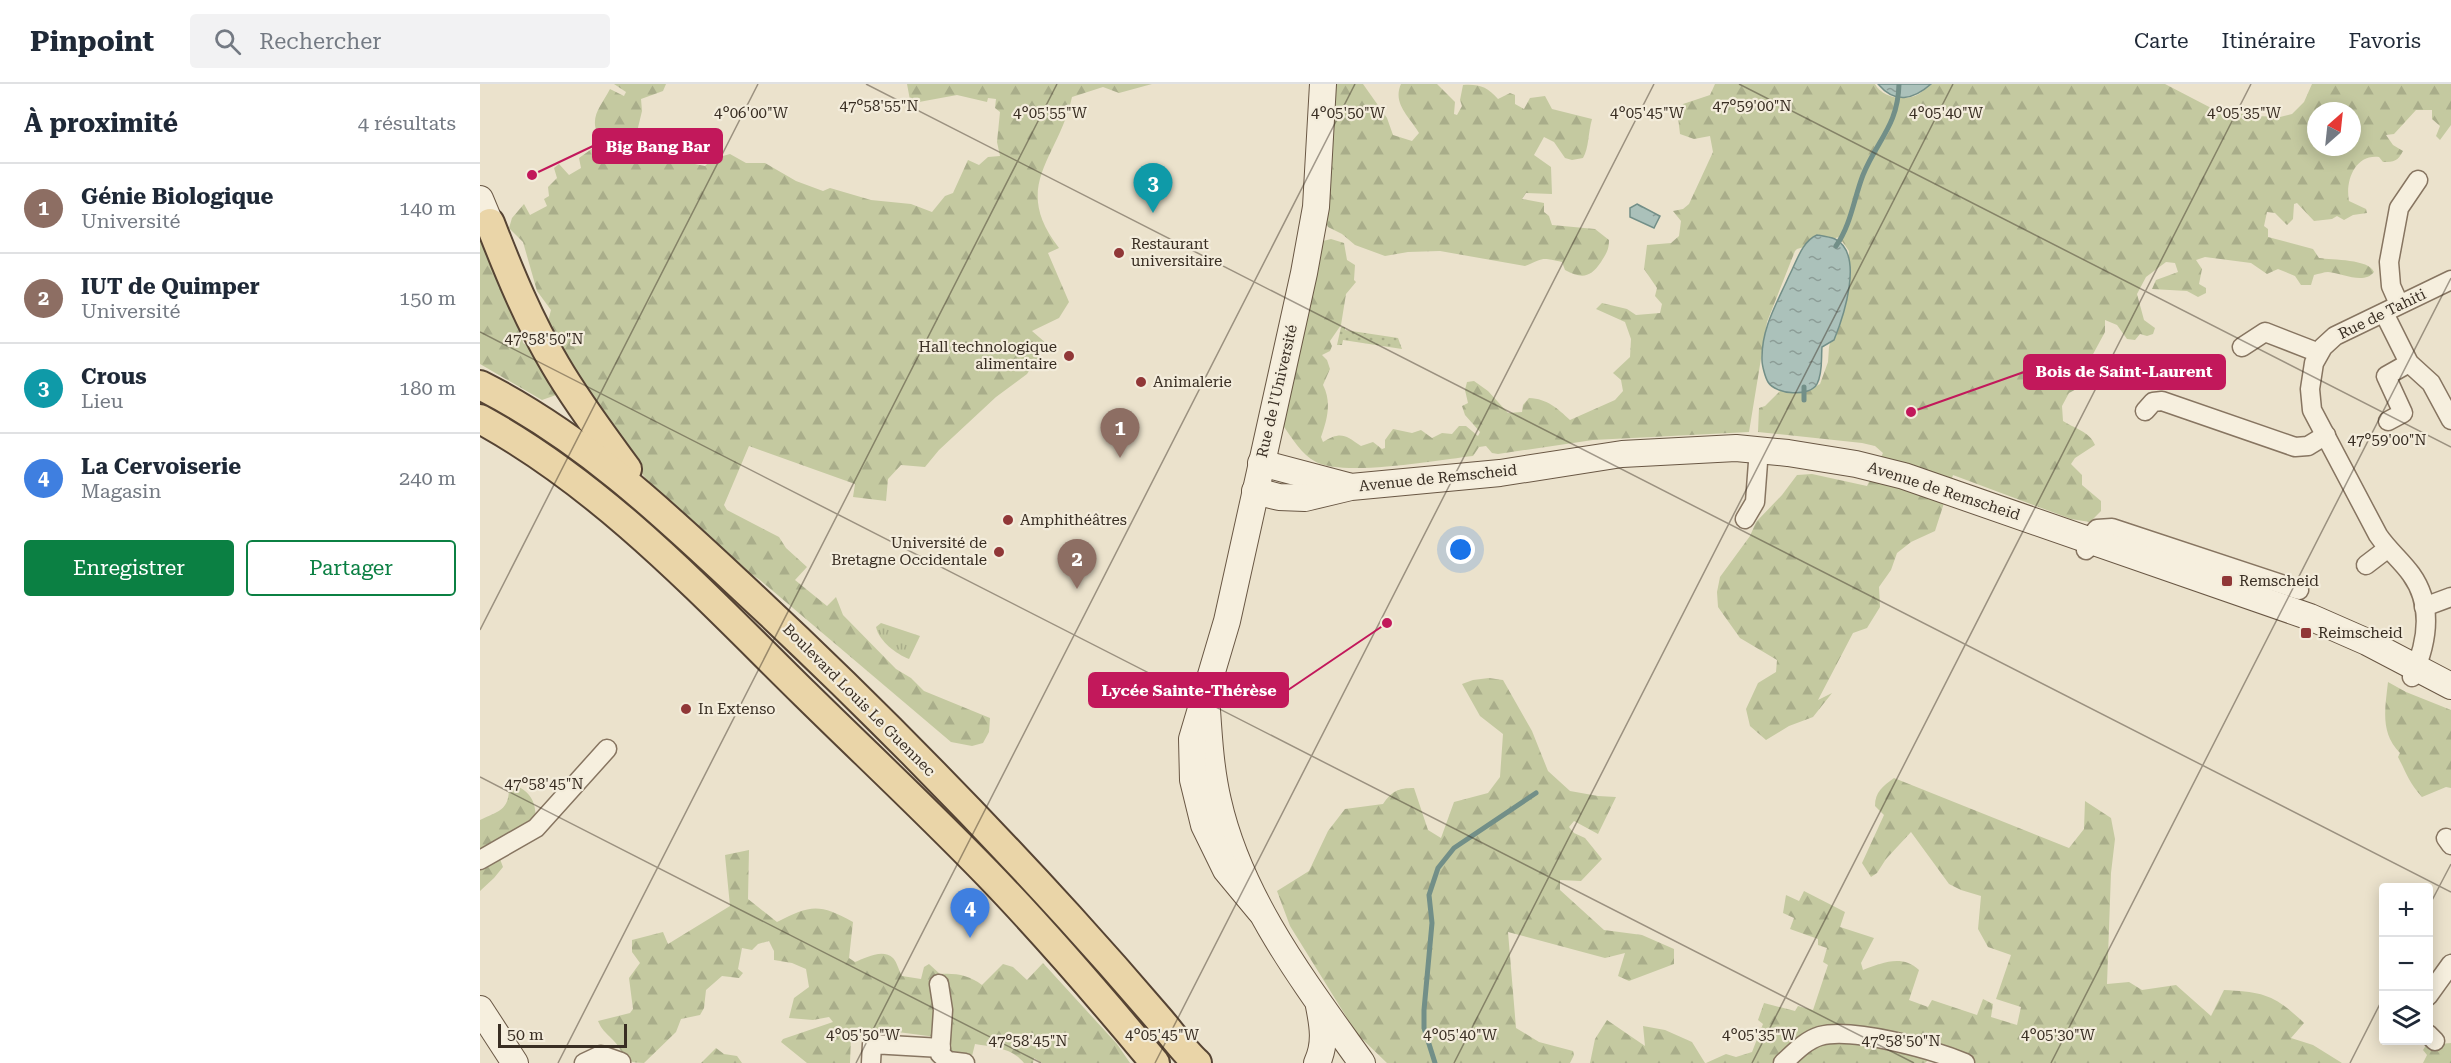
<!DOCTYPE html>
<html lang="fr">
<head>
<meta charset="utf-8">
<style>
  :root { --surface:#fff; --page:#f2f2f3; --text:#1f2937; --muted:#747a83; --line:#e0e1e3; --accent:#0b8043 }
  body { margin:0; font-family:"Roboto Serif",serif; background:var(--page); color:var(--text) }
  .controls { position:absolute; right:18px; bottom:18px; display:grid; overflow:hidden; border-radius:6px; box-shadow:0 3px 15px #0003 }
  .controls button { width:54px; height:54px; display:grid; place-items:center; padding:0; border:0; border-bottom:2px solid var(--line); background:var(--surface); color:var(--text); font:30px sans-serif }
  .compass { position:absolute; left:1827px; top:18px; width:54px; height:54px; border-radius:50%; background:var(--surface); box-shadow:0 3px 15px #0003; rotate:27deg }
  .scale { position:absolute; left:18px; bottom:15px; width:129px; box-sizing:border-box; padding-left:6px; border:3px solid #392e23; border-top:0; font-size:16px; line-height:21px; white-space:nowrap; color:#392e23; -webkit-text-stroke:4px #f3ecdb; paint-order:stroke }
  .you { position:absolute; left:981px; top:466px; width:21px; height:21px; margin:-15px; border:4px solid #fff; border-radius:50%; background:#1a73e8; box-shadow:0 0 0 9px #1a73e833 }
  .badge { display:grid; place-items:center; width:39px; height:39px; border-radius:50%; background:var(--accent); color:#fff; font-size:20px; font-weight:700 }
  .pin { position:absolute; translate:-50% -50px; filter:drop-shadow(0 2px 3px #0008) }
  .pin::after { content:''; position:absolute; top:32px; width:21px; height:18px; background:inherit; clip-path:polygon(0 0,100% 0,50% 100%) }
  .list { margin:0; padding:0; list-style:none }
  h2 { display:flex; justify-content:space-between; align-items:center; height:78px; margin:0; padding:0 24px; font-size:26px }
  h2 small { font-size:20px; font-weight:400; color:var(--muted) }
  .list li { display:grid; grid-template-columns:39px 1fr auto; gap:18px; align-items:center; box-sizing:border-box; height:90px; padding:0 24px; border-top:2px solid var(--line) }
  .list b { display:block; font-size:22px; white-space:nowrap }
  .list p { margin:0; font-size:20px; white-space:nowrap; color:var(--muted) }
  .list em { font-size:20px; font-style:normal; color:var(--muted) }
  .actions { display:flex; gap:12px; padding:18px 24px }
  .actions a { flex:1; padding:14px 0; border:2px solid var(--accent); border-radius:6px; text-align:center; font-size:21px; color:var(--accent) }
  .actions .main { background:var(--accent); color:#fff }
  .icon { flex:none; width:33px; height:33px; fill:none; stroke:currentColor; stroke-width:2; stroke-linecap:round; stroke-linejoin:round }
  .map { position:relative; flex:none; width:1971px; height:979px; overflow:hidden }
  header { display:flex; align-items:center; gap:36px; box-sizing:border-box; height:84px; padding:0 30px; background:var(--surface); border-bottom:2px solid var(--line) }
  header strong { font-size:28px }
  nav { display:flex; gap:33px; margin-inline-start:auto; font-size:21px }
  .search { width:420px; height:54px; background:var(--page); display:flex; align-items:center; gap:15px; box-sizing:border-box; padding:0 21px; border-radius:6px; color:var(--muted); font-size:22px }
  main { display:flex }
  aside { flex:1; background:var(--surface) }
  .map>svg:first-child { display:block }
  .grass { fill:url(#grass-dots) }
  .forest { fill:url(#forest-firs); fill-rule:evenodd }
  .park { fill:url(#park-tufts) }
  .water { fill:url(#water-ripples); stroke:#728f88; stroke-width:1.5 }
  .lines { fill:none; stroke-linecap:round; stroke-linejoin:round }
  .stream { stroke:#728f88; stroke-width:5 }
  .street-casing { stroke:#877561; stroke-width:21 }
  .secondary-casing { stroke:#695744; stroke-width:28 }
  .primary-casing { stroke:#564434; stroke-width:32 }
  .street { stroke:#f6efde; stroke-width:18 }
  .secondary { stroke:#f6efde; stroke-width:26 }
  .primary { stroke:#ead5a8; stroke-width:28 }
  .ticks { fill:none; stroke:#392e23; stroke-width:1.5; stroke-opacity:0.45 }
  .poi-dot { fill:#903737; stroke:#f3ecdb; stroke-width:2 }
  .labels { text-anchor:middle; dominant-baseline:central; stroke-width:4.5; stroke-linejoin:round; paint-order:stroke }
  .poi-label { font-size:15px; fill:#392e23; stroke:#f3ecdb; text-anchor:start }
  .street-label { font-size:15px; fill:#392e23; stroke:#f3ecdb }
  .ticks-label { font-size:15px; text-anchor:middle; fill:#392e23; stroke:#f3ecdb; stroke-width:4.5; stroke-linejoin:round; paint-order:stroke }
  .leader { fill:none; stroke:#c2185b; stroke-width:2 }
  .callout-dot { fill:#c2185b; stroke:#f3ecdb; stroke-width:2 }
  .callout { fill:#c2185b; stroke:#c2185b; stroke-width:2 }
  .callout-label { font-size:16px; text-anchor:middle; font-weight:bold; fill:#fff }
</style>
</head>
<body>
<header>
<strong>Pinpoint</strong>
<div class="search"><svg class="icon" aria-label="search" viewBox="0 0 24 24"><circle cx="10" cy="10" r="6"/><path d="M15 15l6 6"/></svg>Rechercher</div>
<nav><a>Carte</a><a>Itinéraire</a><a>Favoris</a></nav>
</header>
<main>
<aside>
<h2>À proximité<small>4 résultats</small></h2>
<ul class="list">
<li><span class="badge" style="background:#8d6e63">1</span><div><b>Génie Biologique</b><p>Université</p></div><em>140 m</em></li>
<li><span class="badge" style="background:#8d6e63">2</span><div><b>IUT de Quimper</b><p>Université</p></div><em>150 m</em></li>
<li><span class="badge" style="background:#0f9aa8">3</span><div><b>Crous</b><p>Lieu</p></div><em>180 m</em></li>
<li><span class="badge" style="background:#3f7fe0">4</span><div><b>La Cervoiserie</b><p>Magasin</p></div><em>240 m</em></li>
</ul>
<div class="actions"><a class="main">Enregistrer</a><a>Partager</a></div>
</aside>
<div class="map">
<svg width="1971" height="979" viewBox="0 0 1971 979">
  <defs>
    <pattern id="grass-dots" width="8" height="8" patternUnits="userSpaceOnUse" patternTransform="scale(1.5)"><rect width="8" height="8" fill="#c4c9a0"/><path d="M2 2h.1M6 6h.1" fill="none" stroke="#a9ad8a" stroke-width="1.8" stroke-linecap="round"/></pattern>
    <pattern id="forest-firs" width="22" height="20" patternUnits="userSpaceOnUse" patternTransform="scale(1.5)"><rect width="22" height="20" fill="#c4c9a0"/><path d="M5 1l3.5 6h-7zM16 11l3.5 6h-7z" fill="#a9ad8a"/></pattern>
    <pattern id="park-tufts" width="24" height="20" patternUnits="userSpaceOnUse" patternTransform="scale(1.5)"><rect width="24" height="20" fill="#c4c9a0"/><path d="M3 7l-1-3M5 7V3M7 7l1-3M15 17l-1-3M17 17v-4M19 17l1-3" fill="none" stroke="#a9ad8a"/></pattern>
    <pattern id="water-ripples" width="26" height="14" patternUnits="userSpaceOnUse" patternTransform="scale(1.5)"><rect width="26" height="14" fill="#abc1ba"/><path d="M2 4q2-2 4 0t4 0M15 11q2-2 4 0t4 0" fill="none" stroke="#8c9d97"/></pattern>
  </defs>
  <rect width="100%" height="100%" fill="#ebe2cc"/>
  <!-- grass -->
  <path class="grass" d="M861,243h4v3l53,8 4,11 -59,-9 -1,5h-5z"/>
  <!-- forest -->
  <g class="forest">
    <path d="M134,0h52l-3,7 -22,8 1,12 -7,29 10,14 60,12 7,-7 18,-5 16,9h19l31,18 27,10 7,-3 41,12 40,4 21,8 13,-16 8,-3 15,-33 11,5 9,-8 12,-1 -3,-14 3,-30 -5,-4 1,-9 -8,-1 -1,4 -30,-7 -38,7 -9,-2 -3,-16h245l-33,9 -16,-6 -31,10c-13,61 -62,88 -13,151l-11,5 21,49 -10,16 -27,13 15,13 -20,30 -31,23 -57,53 -14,17 -24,-2 -13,14 -2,22 -33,-4 2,-13 -106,-38 -25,59 3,5 52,27 7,11 21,19 -12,13 32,26 9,-9 7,18 53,54 15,9 13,13 66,27 -1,14 -6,11 -11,3 -21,-4 -191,-162 -31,-21 -75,-70 -62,-79 -33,-16 -17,6 -62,-36v-123l10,8 7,19 1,14 22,44 3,17 7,4 21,-9 -3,-17 3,-11 -14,-19 -14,-49 -14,-14 3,-10 12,-14 6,11 17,-9 -3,-7 5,-3 -1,-9 9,-9 -3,-10 5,-4 10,11 12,-7 -2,-10 14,-10 11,-3 -3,-11 -4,-1c-7,-18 5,-28 13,-44l14,7 2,-4z"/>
    <path d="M852,0h31l24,34 6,17 19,6 7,-8c-9,-16 -27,-29 -18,-49h36l18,18 -1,12 3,1 5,-9 -2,-6 3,-15c17,-1 24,2 35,14l12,-6 5,2v9l9,5 6,-11 15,-2 7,13 40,10c-4,14 -3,29 -9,39l-11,2 -7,-2 -11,-16 -10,-5 -10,18 17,12 1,27 -26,-1 -4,6 22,4v9l5,4 3,9 43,4 14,11c0,10 -3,14 -8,22 -11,16 -19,17 -36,8l-3,-8c-21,-5 -18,-4 -37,4l-85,-15 -32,1 -23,4 -30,-11 -13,-11 -14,-7 -4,-8z"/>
    <path d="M1235,0h160c7,14 31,18 44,10 4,-3 8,-7 12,-10h234l50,26 42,6 23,1 12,-3 12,-12 8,-18h139v41l-11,15 -4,-4 4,-10 -8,-7v-9h-16l-22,24 -8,1 7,10 10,6c-5,10 -9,11 -20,11l-4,-5c-24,-3 -34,24 -30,44l17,8 1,4 -14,2 -9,5 -7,-4 -5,3 -18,2 -17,-18 -3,1 -1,15 -6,6 -12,-12 -8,-1 -3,14 4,3v8l45,12 6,9c14,2 50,1 55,14 -10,13 -32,1 -46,0 -4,0 -9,2 -14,3l-3,10h-10l-6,-9 -17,-7 -11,5 -16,-11 -46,-6 -9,3 6,9 -3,15 7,4v5l-8,4 -11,-6 -35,-2 4,-9 22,-8 -3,-9 -9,-1 -20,15 -9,17 7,26 11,8 -2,6 -6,2 -7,-2 -5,6 -8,-1 -10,-14 -12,-5v12l-13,24 -1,15 -7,14 -15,8 -7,13 1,15c11,7 27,11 32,24l-20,13 -4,6 11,11v10l19,16v10l-11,11 -19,-3 -118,-44 -18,56 -24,11 -14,11 -6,17 -12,17 1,20 -13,21 -14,5 -35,67 14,-7 -19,24 -24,9 -23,14 -16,-14 -4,-17 12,-26 18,-11 1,-12 -37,-22 -22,-31 -1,-15 3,-15 30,-41 6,-14 26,-27 15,-20 15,-1 55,12 16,-33 -8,-7 -13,-3 -104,-11 1,-24 6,-2 15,-15 25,1 15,-8 8,-22 1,-15 19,-69 1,-27 -10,-14 -42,12 -2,2 -28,71 -18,110 -156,8 -95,14 -6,-1 -6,-7 -7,1 -6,9c-35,4 -128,21 -157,6 -15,-8 -24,-24 -34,-38l37,-182 12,-3 13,4 3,17 8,5 -1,15 2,2 -10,12 -5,31 -11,16 2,5 -2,5 -8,4 5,5 3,9 -7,16c9,17 4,35 -2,52l2,5c18,-11 22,-7 38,4l12,-4 9,7 3,-1v-8l8,-11 19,4 9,-3 11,8 10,-5 10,1 7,-8h7l12,10 2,-4 -15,-17 -3,-9 6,-3 -3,-13 2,-8 7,-1 14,10 20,22 14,-1 1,-7 6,-7c19,1 28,10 41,22l45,-20 8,-9 -2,-11 -8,-7 17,-16 1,-18 -6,-17 -29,-13 6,-6 25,6 9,6 24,-2 2,-9 -7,-8 2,-8 -13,-19 3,-24 24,-2 8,-7 2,-15 -8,-10 10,-2 6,-5 24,-52 -3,-16 -16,3 -14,-5 -2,-17 5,-13 27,-9zM1836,27h36v36h-36z"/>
    <path d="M1009,594l14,2 29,51 16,40 22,20 28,5 18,1 -18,37 -24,-13 -5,6 5,6 11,5 17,21 -21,22 -21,-1v10l44,40 38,5 32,14v15l-45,17 -11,-5 7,-23 -20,5 -97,-26 8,96 23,14 34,9 1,4 -4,8h-183l-30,-29 -67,-108 -13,-35 32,-20 19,-40 17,-22 38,-5c9,-13 15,-16 31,-16l14,42 13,8 13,-36 34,-9 12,-16 3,-43 -23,-18 -18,-32 11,-4z"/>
    <path d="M1908,598l18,10 45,18v78l-5,-1 -24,10c-14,-16 -15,-23 -24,-40l2,-4c-20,-20 -15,-44 -12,-71z"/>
    <path d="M1414,694l175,70 15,-19 1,-28 26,17 4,21 -4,34 -4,111 22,-2 13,8 34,-5 35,31 13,-26c40,2 51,5 80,33l-13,15 22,7 29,18h-388l-23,-6 -6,6h-127l-3,-2 -4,2h-85l20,-9 10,3 16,-5 11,-28 -5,-4 6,-17 31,8 3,-5 15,4 15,-45 -5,-3 4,-14 -9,-3v-6l-28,-10 4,-11 -11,-5 3,-18 13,6 5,-10 41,21 -5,15 34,11 -13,25 2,7c19,-7 39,-16 56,0l-10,30 19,7 4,-7 45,15 6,-16 10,5 -2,13 26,8 4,-18 -25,-8 15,-44 -23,-8 -10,-18 3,-33 -20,-6 -12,-6 -38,-52 -25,27 -9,14 -6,4 -9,-14 22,-48 -9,-9c0,-14 8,-20 19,-28z"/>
    <path d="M34,702c17,3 25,22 20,37l-31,12 -8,11 8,21 -9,11 -14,13v-71c18,-9 29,-9 29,-32z"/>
    <path d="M269,766l-1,49 29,23c33,-17 42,-19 76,0l-4,36 6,4c10,-4 28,-14 38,-4 4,4 6,13 9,18l19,3 3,-12 5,-3 11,10c16,-1 29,1 42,11l21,-21 10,3 14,13 16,-17 74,81 13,19h-88l-8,-5 -1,5h-9c-12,-15 -30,-16 -49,-19l-4,16 -24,-5 -11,-18 -46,-6 -39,6 -1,26h-43l-26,-21 2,-3 50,-17 -4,-5 -16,3 -24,-2 5,-20 15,-11 -3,-18 -14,-6 -18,-3v-9l-5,-10 -11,3 -6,6 -10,-2 -4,21 5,4 -4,5 -17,-2 -16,14 -2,18 -4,7 -19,4 -5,13 -32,31c-25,0 -18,-11 -32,-24 -7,-7 -10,-9 -14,-18l32,-8 3,-4 -4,-31 11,-15 -8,-11v-12l31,-8 5,12 62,-38 -5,-51z"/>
    <path d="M1127,936l38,26 -2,-20 22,4 27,12 13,21h-115l5,-24z"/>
    <path d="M1971,959v20h-28l4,-8 -4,-5 3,-5z"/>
    <path d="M236,964l8,6 13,2 5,7h-41z"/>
  </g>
  <!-- park -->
  <path class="park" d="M401,539l39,13 -11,23c-13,-5 -30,-18 -33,-32z"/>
  <!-- water -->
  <g class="water">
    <path d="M1398,0h53c-18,16 -36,20 -53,0z"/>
    <path d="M1157,120l23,12 -6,12 -24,-11v-9z"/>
    <path d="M1337,151c6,1 13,2 18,4 30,15 8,79 -1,101l-12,7c-1,11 1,26 -5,37 -7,13 -41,11 -49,-2 -3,-5 -6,-17 -6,-22 -1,-31 15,-57 27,-84 7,-13 13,-35 28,-41z"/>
  </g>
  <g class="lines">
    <!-- stream -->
    <g class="stream">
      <path d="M1356,162c15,-21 18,-48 27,-71 14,-35 35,-49 36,-91"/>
      <path d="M1324,303v13"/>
      <path d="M955,979l-11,-35v-18l8,-87 -3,-28 9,-27 16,-20 82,-55"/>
    </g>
    <!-- street casing -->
    <g class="street-casing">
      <g id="street">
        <path d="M1919,220l-8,-18 -2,-24 10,-54 19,-28"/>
        <path d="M1904,229l25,50 22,20 20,37"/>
        <path d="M1762,263l23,-15 54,21"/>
        <path d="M1665,327l8,-9 9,-1 133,46 13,-1 18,-11"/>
        <path d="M1908,337l15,-8 -17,-37 23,-13"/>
        <path d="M1265,435l10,-17 4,-53"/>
        <path d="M1606,466l6,-15 5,-6 15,-1 187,62"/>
        <path d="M1886,481l21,-16"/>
        <path d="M1944,523l27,-10"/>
        <path d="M1932,593c15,-33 22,-71 -1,-103 -10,-14 -23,-24 -33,-39l-66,-125 -2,-21 4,-26 9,-16 12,-11 116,-56"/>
        <path d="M1966,754l5,7"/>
        <path d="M0,776l56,-32 71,-79"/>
        <path d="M459,900l4,26 -3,44 8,7 17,2"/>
        <path d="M1948,912l23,-32"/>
        <path d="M1948,950l7,7"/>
        <path d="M104,979l17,-8 20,7"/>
        <path d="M391,979l1,-19 69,4"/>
        <path d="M1303,979c11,-10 23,-23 37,-27 33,-9 114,14 145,27"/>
      </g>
    </g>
    <!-- secondary casing -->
    <g class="secondary-casing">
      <g id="secondary">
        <path d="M0,115l10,24"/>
        <path d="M781,379l87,23"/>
        <path d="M775,407l24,6 26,1 46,-11 149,-14 122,-19 114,-6 52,5 68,11 48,12 406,141 57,25 84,44"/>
        <path d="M727,626c2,30 4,61 11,91 22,98 87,182 144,262"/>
        <path d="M780,827l-34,-41 -22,-45 -11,-45 -1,-41 35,-118 77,-348 12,-66 7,-123"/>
        <path d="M0,925l35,54"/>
        <path d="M837,979c9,-19 6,-37 2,-57"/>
      </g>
    </g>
    <!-- primary casing -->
    <g class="primary-casing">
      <g id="primary">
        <path d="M10,139c19,49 39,98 66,143 21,36 46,69 71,103"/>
        <path d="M0,301c101,51 181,126 263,203 113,105 222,215 326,329 30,33 60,67 89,101 13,15 25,32 39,45"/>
        <path d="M0,335c126,69 224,176 326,276 60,59 122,117 181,178 59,61 114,125 168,190"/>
      </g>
    </g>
    <!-- street -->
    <use href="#street" class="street"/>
    <!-- secondary -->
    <use href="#secondary" class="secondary"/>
    <!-- primary -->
    <use href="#primary" class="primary"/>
  </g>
  <!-- ticks -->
  <path class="ticks" d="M386,0l1585,808M1259,0l712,363M0,248l1434,731M0,546l278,-546M0,693l561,286M1948,824l23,-44M78,979l499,-979M376,979l499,-979M675,979l499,-979M974,979l499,-979M1272,979l499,-979M1571,979l400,-785M1870,979l34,-67"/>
  <!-- markers -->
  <g class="poi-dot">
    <circle cx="639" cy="169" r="6"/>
    <circle cx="589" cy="272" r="6"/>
    <circle cx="661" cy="298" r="6"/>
    <circle cx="528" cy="436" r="6"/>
    <circle cx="519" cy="468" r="6"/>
    <rect x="1741" y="491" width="12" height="12" rx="3"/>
    <rect x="1820" y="543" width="12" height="12" rx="3"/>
    <circle cx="206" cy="625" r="6"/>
  </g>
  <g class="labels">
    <!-- poi labels -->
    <g class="poi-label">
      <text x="651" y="160">Restaurant<tspan x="651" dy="17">universitaire</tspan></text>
      <text x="577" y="263" text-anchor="end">Hall technologique<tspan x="577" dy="17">alimentaire</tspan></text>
      <text x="673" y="298">Animalerie</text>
      <text x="540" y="436">Amphithéâtres</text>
      <text x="507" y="459" text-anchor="end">Université de<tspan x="507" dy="17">Bretagne Occidentale</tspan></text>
      <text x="1759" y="497">Remscheid</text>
      <text x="1838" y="549">Reimscheid</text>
      <text x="218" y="625">In Extenso</text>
    </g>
    <!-- street labels -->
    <g class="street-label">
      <text transform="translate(1902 230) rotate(-26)">Rue de Tahiti</text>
      <text transform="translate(797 307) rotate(-77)">Rue de l'Université</text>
      <text transform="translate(958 394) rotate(-6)">Avenue de Remscheid</text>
      <text transform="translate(1464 407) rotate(18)">Avenue de Remscheid</text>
      <text transform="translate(379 616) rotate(45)">Boulevard Louis Le Guennec</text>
    </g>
  </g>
  <g class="ticks-label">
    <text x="399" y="27">47°58'55"N</text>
    <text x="1272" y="27">47°59'00"N</text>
    <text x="271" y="34">4°06'00"W</text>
    <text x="570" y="34">4°05'55"W</text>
    <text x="868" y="34">4°05'50"W</text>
    <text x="1167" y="34">4°05'45"W</text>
    <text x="1466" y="34">4°05'40"W</text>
    <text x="1764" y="34">4°05'35"W</text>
    <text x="64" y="260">47°58'50"N</text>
    <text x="1907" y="361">47°59'00"N</text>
    <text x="64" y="705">47°58'45"N</text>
    <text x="383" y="956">4°05'50"W</text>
    <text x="682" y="956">4°05'45"W</text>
    <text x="980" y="956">4°05'40"W</text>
    <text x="1279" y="956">4°05'35"W</text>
    <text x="1578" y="956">4°05'30"W</text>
    <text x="548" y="962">47°58'45"N</text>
    <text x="1421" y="962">47°58'50"N</text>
  </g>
  <!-- callouts -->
  <path class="leader" d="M52 91L113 62M1431 328L1544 288M907 539L808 606"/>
  <g class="callout-dot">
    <circle cx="52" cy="91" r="6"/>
    <circle cx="1431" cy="328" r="6"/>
    <circle cx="907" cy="539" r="6"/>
  </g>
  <g class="callout">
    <rect x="113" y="45" width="129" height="34" rx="6"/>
    <rect x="1544" y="271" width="201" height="34" rx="6"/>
    <rect x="609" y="589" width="199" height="34" rx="6"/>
  </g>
  <g class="callout-label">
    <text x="178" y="68">Big Bang Bar</text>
    <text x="1644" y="293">Bois de Saint-Laurent</text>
    <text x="709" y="612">Lycée Sainte-Thérèse</text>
  </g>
</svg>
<div class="controls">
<button>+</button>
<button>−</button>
<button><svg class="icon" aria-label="layers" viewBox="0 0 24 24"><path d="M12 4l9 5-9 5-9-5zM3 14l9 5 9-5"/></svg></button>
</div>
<svg class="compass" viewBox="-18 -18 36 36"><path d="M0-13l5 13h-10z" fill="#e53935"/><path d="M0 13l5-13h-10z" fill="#747a83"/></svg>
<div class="scale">50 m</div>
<div class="you"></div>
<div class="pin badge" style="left:640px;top:374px;background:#8d6e63">1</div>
<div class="pin badge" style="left:597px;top:505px;background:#8d6e63">2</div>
<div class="pin badge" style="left:673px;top:129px;background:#0f9aa8">3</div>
<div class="pin badge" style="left:490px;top:854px;background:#3f7fe0">4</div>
</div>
</main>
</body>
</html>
